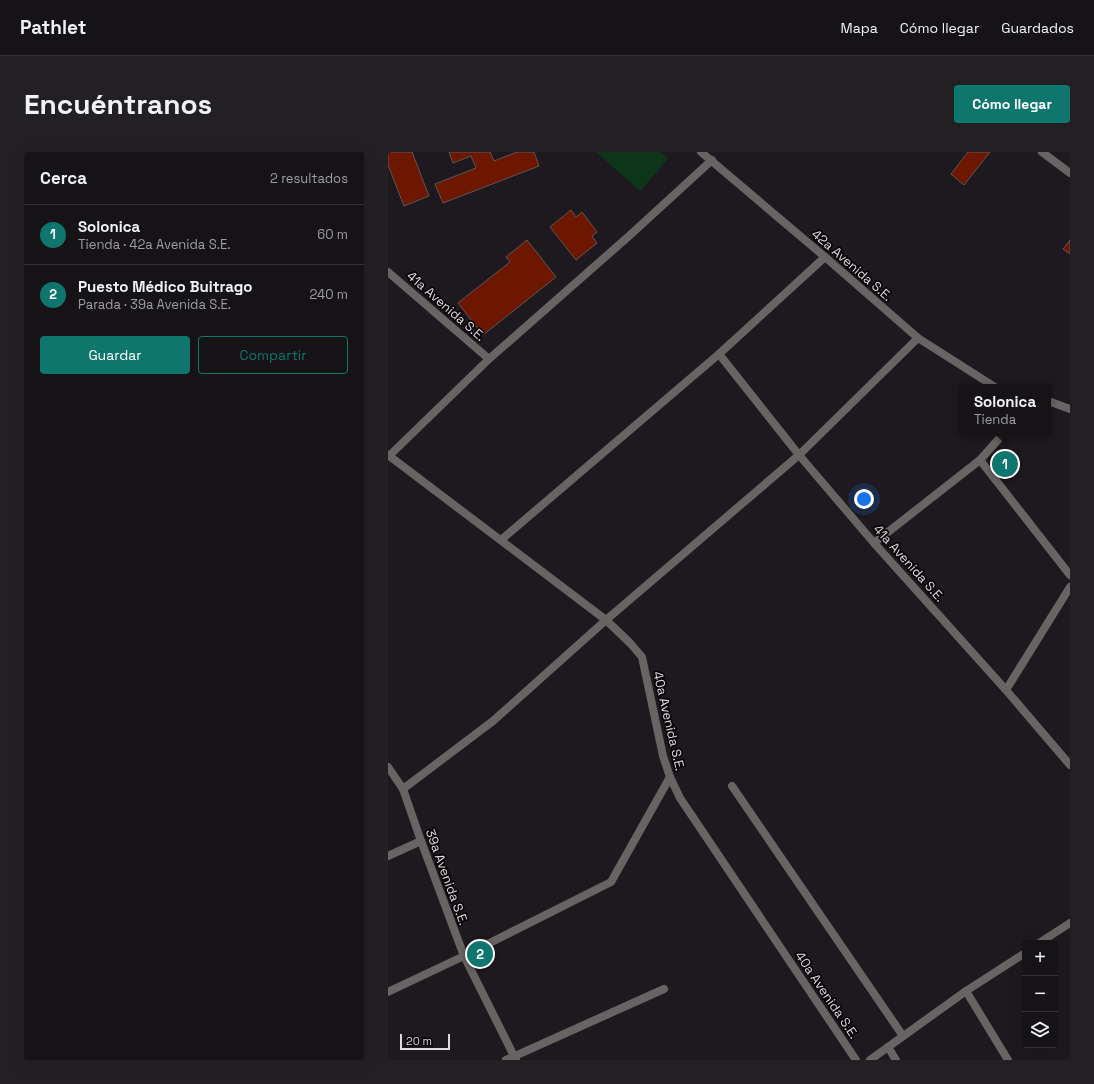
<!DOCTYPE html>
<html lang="es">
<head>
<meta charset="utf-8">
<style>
  :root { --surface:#161317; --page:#232024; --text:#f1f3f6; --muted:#9e9ea1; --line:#353236; --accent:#0f766e }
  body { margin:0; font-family:"Space Grotesk",sans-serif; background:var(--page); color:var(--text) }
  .controls { position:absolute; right:12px; bottom:12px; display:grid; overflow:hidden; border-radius:4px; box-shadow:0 4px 16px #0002 }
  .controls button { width:36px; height:36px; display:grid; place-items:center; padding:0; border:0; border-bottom:1px solid var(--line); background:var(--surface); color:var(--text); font:20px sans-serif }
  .scale { position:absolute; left:12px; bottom:10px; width:50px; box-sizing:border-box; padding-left:4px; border:2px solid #dedbdf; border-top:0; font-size:11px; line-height:14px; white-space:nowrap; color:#dedbdf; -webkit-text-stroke:3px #070507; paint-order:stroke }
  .you { position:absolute; left:476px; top:347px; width:14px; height:14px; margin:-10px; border:3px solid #fff; border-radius:50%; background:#1a73e8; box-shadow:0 0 0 6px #1a73e833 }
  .badge { display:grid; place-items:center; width:26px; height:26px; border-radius:50%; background:var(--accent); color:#fff; font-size:13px; font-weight:700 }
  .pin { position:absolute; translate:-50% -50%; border:2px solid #fff; box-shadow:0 1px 4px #0006 }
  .popup { position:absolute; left:571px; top:232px; width:92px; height:52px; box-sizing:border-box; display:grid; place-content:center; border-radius:4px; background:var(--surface); filter:drop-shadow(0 1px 3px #0005); font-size:13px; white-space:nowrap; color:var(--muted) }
  .popup b { font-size:15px; color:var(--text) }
  .popup::after { content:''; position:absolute; left:50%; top:100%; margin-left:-8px; border:8px solid transparent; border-top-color:var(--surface) }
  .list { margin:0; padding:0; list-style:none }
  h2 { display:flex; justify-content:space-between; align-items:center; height:52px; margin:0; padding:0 16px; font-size:17px }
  h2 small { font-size:13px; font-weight:400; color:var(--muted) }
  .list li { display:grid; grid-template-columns:26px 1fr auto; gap:12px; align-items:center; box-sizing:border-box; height:60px; padding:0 16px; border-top:1px solid var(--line) }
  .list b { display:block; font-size:15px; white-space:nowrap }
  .list p { margin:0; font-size:13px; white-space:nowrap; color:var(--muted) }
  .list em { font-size:13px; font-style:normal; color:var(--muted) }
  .actions { display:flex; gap:8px; padding:12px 16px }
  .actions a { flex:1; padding:9px 0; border:1px solid var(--accent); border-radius:4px; text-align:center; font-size:14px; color:var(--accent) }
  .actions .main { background:var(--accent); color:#fff }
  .icon { flex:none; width:22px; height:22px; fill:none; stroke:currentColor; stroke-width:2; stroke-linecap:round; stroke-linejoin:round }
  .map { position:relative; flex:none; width:682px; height:908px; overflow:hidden; border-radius:4px }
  header { display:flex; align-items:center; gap:24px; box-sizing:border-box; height:56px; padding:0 20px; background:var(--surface); border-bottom:1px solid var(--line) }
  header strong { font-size:19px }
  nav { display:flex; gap:22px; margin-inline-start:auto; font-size:14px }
  .intro { display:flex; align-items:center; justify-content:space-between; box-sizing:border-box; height:96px; padding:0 24px }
  h1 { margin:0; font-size:28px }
  .button { padding:10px 18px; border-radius:4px; background:var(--accent); color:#fff; font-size:14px; font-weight:700 }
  main { display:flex; gap:24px; padding:0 24px }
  aside { flex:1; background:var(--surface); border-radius:4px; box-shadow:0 4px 16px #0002 }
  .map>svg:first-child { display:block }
  .green { fill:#0c3519 }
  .building { fill:#6d1700; stroke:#605654 }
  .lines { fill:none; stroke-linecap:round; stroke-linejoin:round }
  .minor { stroke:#696464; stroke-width:8 }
  .tertiary { stroke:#696464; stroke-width:8 }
  .labels { text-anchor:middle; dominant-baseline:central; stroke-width:3.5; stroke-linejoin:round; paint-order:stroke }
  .street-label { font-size:13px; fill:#dedbdf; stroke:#070507 }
</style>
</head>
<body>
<header>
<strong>Pathlet</strong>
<nav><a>Mapa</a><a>Cómo llegar</a><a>Guardados</a></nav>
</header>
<div class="intro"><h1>Encuéntranos</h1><a class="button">Cómo llegar</a></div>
<main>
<aside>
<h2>Cerca<small>2 resultados</small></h2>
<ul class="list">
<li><span class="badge">1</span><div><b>Solonica</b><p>Tienda · 42a Avenida S.E.</p></div><em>60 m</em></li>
<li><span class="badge">2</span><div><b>Puesto Médico Buitrago</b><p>Parada · 39a Avenida S.E.</p></div><em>240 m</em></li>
</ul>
<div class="actions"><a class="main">Guardar</a><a>Compartir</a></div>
</aside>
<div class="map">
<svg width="682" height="908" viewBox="0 0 682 908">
  <rect width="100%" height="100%" fill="#1d191f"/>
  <!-- green -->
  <path class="green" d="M208,0h64l8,7 -28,32z"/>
  <!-- building -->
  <g class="building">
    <path d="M0,0h24l17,44 -25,10 -16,-41z"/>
    <path d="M61,0h41l4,9 23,-9h17l5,14 -96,37 -8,-19 41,-16 -5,-12 -18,7z"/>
    <path d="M580,0h22l-26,33 -13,-11z"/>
    <path d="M183,58l5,7 6,-5 15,20 -5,4 5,7 -21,17 -26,-33z"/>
    <path d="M139,88l29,37 -73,58 -25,-32 52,-41 -4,-5z"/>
    <path d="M682,88v14l-7,-5z"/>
  </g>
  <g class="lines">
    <!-- minor -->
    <g class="minor">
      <path d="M313,0l124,105 93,81 77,49"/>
      <path d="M0,120l101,87"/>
      <path d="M331,202l80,101 75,88 132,147 64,75"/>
      <path d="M660,249l22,8"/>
      <path d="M0,303l218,165 24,23 12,14 21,99 7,21 10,21 176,262"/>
      <path d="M1,304l100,-97 140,-123 83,-76"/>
      <path d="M592,308l90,115"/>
      <path d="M113,388l218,-186 106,-97"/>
      <path d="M486,391l106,-83 24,-27"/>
      <path d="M618,538l64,-103"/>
      <path d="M0,615l15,22 18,52 43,115 52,104"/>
      <path d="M344,634l171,250"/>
      <path d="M15,637l90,-68 113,-101 193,-165 119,-117"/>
      <path d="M0,704l33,-15"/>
      <path d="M651,791l31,-20"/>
      <path d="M578,839l42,69"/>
      <path d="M0,840l76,-36 147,-74 59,-105"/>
      <path d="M500,895l8,13"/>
      <path d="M118,908l158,-71"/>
      <path d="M482,908l96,-69 59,-38"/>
    </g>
    <!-- tertiary -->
    <path class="tertiary" d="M654,0l28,21"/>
  </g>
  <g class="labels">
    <!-- street labels -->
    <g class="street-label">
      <text transform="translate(464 113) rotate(41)">42a Avenida S.E.</text>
      <text transform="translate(58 154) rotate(41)">41a Avenida S.E.</text>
      <text transform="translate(521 411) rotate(48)">41a Avenida S.E.</text>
      <text transform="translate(281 569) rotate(77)">40a Avenida S.E.</text>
      <text transform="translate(59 725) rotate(70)">39a Avenida S.E.</text>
      <text transform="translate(439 843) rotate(56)">40a Avenida S.E.</text>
    </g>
  </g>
</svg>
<div class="controls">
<button>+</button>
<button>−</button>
<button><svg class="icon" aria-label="layers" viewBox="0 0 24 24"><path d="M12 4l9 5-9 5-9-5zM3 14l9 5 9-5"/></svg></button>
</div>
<div class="scale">20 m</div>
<div class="you"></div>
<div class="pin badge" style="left:617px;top:312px">1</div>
<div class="popup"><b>Solonica</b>Tienda</div>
<div class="pin badge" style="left:92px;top:802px">2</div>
</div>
</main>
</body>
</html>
